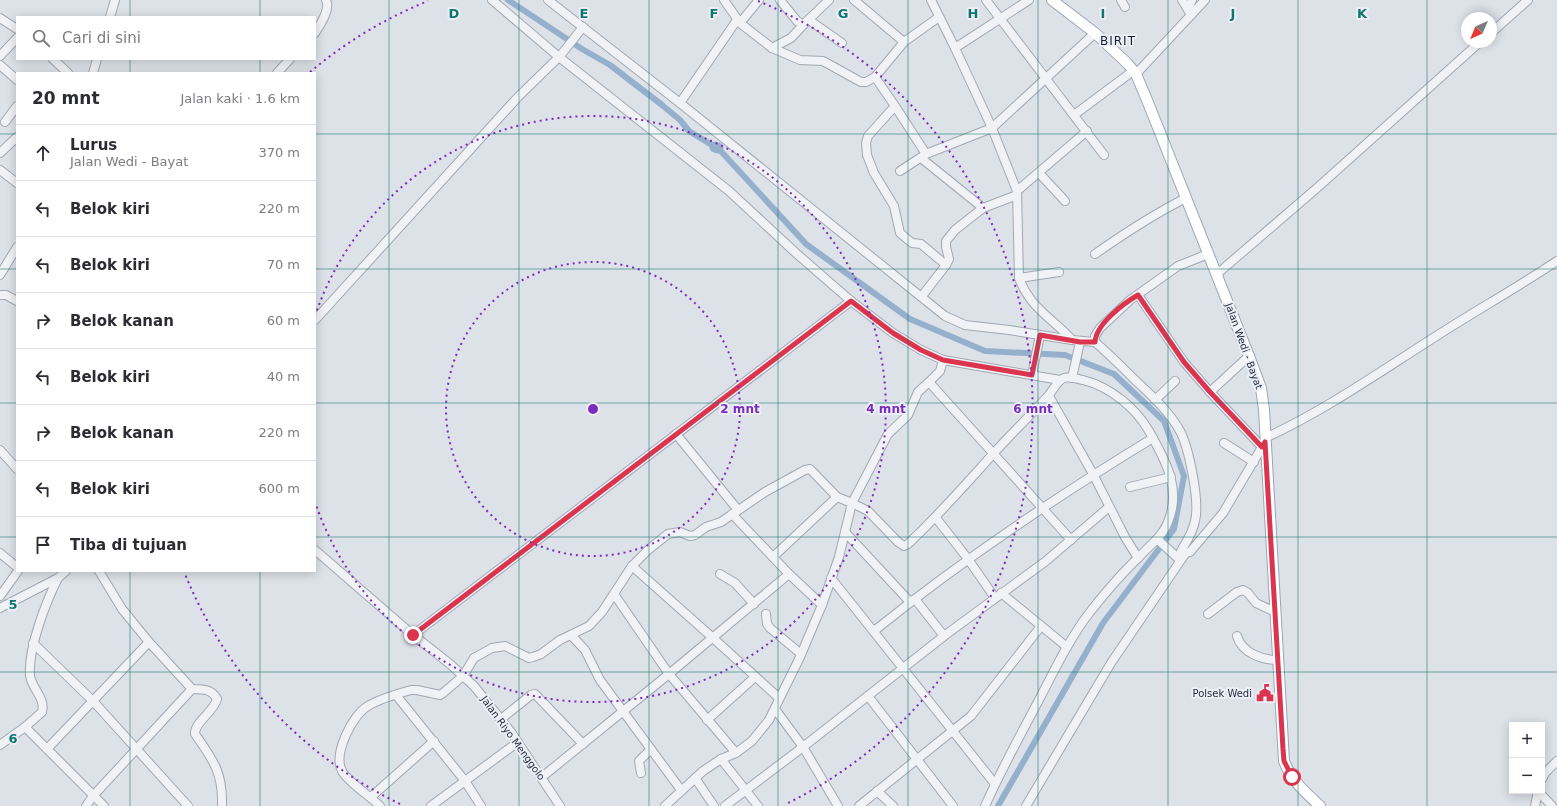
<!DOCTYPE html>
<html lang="id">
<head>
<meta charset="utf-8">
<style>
  :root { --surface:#fff; --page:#f2f2f3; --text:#2b2b33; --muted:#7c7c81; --line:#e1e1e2 }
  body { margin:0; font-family:"DejaVu Sans",sans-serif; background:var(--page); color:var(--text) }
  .controls { position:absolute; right:12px; bottom:12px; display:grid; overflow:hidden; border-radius:0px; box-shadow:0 2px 10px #0003 }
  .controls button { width:36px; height:36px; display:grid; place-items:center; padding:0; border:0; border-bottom:1px solid var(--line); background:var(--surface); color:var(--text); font:20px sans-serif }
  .compass { position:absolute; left:1461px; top:12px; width:36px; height:36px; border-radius:50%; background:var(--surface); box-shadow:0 2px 10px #0003; rotate:224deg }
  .stop { position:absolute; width:12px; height:12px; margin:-9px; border:3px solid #db344f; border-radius:50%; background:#fff }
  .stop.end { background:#db344f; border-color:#fff; box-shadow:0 1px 4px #0008 }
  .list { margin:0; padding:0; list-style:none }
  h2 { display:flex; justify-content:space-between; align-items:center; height:52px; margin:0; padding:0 16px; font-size:17px }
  h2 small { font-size:13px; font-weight:400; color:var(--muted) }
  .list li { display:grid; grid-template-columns:26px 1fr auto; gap:12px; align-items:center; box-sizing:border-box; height:56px; padding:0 16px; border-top:1px solid var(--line) }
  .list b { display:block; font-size:15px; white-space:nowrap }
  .list p { margin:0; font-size:13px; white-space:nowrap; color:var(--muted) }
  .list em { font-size:13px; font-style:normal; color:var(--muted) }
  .icon { flex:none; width:22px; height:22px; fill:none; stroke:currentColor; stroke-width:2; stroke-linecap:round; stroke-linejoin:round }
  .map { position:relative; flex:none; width:1557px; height:806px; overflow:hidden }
  .search { position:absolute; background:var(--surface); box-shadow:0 2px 10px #0003; left:16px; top:16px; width:300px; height:44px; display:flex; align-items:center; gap:10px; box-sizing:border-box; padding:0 14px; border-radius:0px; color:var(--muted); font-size:15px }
  .panel { position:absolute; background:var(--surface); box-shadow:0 2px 10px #0003; left:16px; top:72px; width:300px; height:500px; border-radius:0px }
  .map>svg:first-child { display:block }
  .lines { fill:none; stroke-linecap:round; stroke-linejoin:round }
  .canal { stroke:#94b0cc; stroke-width:6 }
  .river { stroke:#94b0cc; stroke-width:11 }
  .minor-casing { stroke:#a2a8b2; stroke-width:10 }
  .major-casing { stroke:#9ba6b5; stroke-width:12 }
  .minor { stroke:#f0f2f6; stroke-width:8 }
  .major { stroke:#fff; stroke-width:10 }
  .route { stroke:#db344f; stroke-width:5 }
  .grid { fill:none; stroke:#0f766e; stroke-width:1; stroke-opacity:0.55 }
  .ring { fill:none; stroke:#7b2cbf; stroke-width:2; stroke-dasharray:2 4 }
  .labels { text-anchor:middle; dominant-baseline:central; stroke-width:4; stroke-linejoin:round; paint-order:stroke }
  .street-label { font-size:10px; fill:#252f40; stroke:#ecf0f6 }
  .poi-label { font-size:10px; fill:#252f40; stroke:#ecf0f6; text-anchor:end }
  .quarter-label { font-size:12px; letter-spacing:1px; fill:#172031; stroke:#ecf0f6 }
  .grid-label { font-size:13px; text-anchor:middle; font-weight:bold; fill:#0f766e; stroke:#ecf0f6; stroke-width:4; stroke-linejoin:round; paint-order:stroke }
  .centre { fill:#7b2cbf; stroke:#ecf0f6; stroke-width:2 }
  .ring-label { font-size:12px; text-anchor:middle; font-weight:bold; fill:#7b2cbf; stroke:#ecf0f6; stroke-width:4; stroke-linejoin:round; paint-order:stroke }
</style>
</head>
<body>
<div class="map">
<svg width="1557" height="806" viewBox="0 0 1557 806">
  <rect width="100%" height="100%" fill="#dde1e8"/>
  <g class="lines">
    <!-- canal -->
    <g class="canal">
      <path d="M508,0l74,49 28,16 52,40 18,15 9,11 26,16"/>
      <path d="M718,148l88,96 104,75 75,32 80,4 49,19 50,47 20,55 -10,53 -71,94 -105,183"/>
    </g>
    <!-- river -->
    <path class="river" d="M715,147l3,1"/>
    <!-- minor casing -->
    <g class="minor-casing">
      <g id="minor">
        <path d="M492,0l67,57 170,134 68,63 54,47 42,32 28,17 22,10 117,20"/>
        <path d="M548,0l132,103 265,213 20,9 44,5 63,10"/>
        <path d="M724,0l16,23 32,25 28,12 23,1 38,21h5l9,-5 20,29 31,48"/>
        <path d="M780,0l17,21 5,3 3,-1 24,-23"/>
        <path d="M854,0l50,42"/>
        <path d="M931,0l24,48 37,80 25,63 2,87c11,30 32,39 53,62l23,2v-6l5,-8 30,-28 48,-34 30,-12"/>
        <path d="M986,0l118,155"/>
        <path d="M1121,0l4,7"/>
        <path d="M1182,0l9,15"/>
        <path d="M1188,9l4,-9"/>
        <path d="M110,17l5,-17"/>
        <path d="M0,18l17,11"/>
        <path d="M809,20l33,23"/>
        <path d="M740,23l19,-23"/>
        <path d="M315,33c5,-8 16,-24 11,-33"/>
        <path d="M1491,33l37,-33"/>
        <path d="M772,48l19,-10 14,-15"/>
        <path d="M955,48l74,-48"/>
        <path d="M0,56l17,-18"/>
        <path d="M53,59l15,14"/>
        <path d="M0,65l17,15"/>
        <path d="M93,73l4,-14"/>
        <path d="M277,73l13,-14"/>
        <path d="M1136,74l69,-74"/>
        <path d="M875,77l29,-35 35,-25"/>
        <path d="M680,103l57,-83"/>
        <path d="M895,106l-27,30 -2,7 1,12 7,18 20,33 6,27 12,10 9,1 25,21 -24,31"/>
        <path d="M1074,115l59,-44"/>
        <path d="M5,122l12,-16"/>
        <path d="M0,153l17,-16"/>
        <path d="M921,158l62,50"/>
        <path d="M0,170l17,13"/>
        <path d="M900,171l26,-17 66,-26 103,-95"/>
        <path d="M1039,173l26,28"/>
        <path d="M1017,191l70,-60"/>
        <path d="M1095,254c30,-21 59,-40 91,-56"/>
        <path d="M946,265l3,-6 -3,-12v-6l9,-11 28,-22 34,-13"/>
        <path d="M1217,274l100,-86 163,-146"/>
        <path d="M0,275l17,-28"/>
        <path d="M1019,278l40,-6"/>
        <path d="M0,295h6l11,6"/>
        <path d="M1138,295l46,67 26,30 52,55"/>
        <path d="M315,320l203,-223 42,-41 23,-29"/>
        <path d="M1095,342c14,12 27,25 40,38 16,15 34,31 45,51 9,17 20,71 15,90 -2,11 -8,20 -14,30l2,3 7,-2 33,-39 42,-71"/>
        <path d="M943,360l-3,11 -11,11 142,158"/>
        <path d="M1032,375l8,-40"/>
        <path d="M1072,378l8,-36"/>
        <path d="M929,382l-11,10 -10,23 -20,19 -36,69 16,8 30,31 6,4 4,-2c30,-28 57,-59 85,-90 17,-19 36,-37 53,-56 6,-5 11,-18 18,-20 6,-2 13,1 19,2 27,7 52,27 66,51 16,29 33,57 19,91 -5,14 -19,24 -29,35 -18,17 -34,36 -49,55 -20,26 -34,55 -49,84 -19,36 -39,72 -56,110"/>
        <path d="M1210,392l39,-36"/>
        <path d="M1049,396l44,78 32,63 13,21"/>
        <path d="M1155,400l20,-19"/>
        <path d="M676,434l62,76"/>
        <path d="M1265,438c61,-28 116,-67 173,-103 39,-25 80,-48 119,-74"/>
        <path d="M1224,443l30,19"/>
        <path d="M0,450l17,19"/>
        <path d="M1130,487l41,-10"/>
        <path d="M732,514l57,60 33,31"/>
        <path d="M936,518l32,41 27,39"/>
        <path d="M845,532l65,70"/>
        <path d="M1157,539l23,21"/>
        <path d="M315,550l98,85 37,29 24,22 37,46 49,74"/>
        <path d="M0,553l17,14"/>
        <path d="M773,557l64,-60"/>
        <path d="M632,566l81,72 66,60"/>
        <path d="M720,574l15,9 19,21"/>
        <path d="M831,578l164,206"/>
        <path d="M1001,593l66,54"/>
        <path d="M614,594l55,80 67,79"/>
        <path d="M0,596l18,-25"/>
        <path d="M915,599l29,37"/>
        <path d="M0,608l58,-30 8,-7"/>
        <path d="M766,614l1,10 3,4 31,26"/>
        <path d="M1208,614l29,-22 6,-2 5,3 8,10 19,9"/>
        <path d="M874,631c88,-71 182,-134 279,-193"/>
        <path d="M413,635l438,-334"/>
        <path d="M571,635l14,15 15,30 81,110"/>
        <path d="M1237,636c5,17 25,24 41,24"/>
        <path d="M33,643l60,58 95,105"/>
        <path d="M192,689c11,1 19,-1 25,10 -3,13 -23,23 -22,35 18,26 28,38 27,72"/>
        <path d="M396,695l69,86 16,25"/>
        <path d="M868,696l85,110"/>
        <path d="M775,709l28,38 35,59"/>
        <path d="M501,719l30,-24 4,-1 48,50"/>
        <path d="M707,720l48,-43"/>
        <path d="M25,727l79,79"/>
        <path d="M0,745l25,-18 17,-15c4,-14 -11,-24 -12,-37 -2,-27 16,-73 28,-97"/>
        <path d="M47,749l102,-107"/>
        <path d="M721,759l37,47"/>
        <path d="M641,773l-2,-12 12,-12"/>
        <path d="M542,777l127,-103 120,-100"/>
        <path d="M695,778l19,28"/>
        <path d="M1542,779l3,-6 12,-12"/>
        <path d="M877,791l16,15"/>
        <path d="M1538,791l14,15"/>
        <path d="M371,797l63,-56"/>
        <path d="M86,806l7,-10 99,-107 -43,-47 -27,-33 -23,-38"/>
        <path d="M380,806c-10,-10 -32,-24 -38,-35 -9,-17 10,-56 26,-65 10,-6 32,-13 43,-16h6l23,5 3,-2 20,-17 11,-18 18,-10 13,-2 24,12 4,-1 8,-3 19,-14 29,-14 13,-14 30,-46 17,-17 19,-15 12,-2 10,4 5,-1 11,-8 15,-5 44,-30 40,-22 5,-1 27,28 15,6 -13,54 -17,48 -22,52 -31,63 -17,21 -16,12 -15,6 -18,12 -38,35"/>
        <path d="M431,806l87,-64"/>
        <path d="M725,806l78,-59 141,-111 102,-75 63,-54"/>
        <path d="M859,806l112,-90 70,-90"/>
        <path d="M1026,806l85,-143 74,-109"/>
        <path d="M1535,806l3,-15"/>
      </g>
    </g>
    <!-- major casing -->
    <g class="major-casing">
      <path id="major" d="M1052,0l43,33 33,31 8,10 11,26 102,256 12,32 3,22 20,351c7,19 21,31 36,45"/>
    </g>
    <!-- minor -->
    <use href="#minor" class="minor"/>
    <!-- major -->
    <use href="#major" class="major"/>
  </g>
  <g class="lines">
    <!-- route -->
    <path class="route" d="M413,635l438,-334 42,32 28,17 22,10 89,15 8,-40 40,7h15c1,-18 29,-39 43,-47l46,67 26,30 52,55 3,-5 18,307 1,12 8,16"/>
  </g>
  <!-- grid -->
  <path class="grid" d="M130,0v17M260,0v17M389,0v806M519,0v806M649,0v806M778,0v806M908,0v806M1038,0v806M1168,0v806M1298,0v806M1427,0v806M130,59v14M260,59v14M0,134h17M315,134h1242M0,269h17M315,269h1242M0,403h17M315,403h1242M0,537h17M315,537h1242M130,571v235M260,571v235M0,672h1557"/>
  <!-- distance rings -->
  <g class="ring">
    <circle cx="593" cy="409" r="147"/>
    <path d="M315 316A293 293 0 1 1 315 502"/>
    <path d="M400 804A440 440 0 0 1 185 574M310 72A440 440 0 0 1 428 1M758 1A440 440 0 0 1 786 804"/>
  </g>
  <!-- icons -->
  <defs>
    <g id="civic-bare" transform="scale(1.38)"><path d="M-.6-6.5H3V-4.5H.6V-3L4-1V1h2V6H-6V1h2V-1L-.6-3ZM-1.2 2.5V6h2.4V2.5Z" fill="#db344f" stroke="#ecf0f6" stroke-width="2.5" paint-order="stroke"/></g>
  </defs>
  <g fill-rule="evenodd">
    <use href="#civic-bare" x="1265" y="693"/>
  </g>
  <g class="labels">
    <!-- street labels -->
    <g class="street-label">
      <text transform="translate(1244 346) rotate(70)">Jalan Wedi - Bayat</text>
      <text transform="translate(513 738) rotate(54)">Jalan Riyo Menggolo</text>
    </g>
    <!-- poi labels -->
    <g class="poi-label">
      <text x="1252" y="693">Polsek Wedi</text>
    </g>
    <!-- quarter labels -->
    <g class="quarter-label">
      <text x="1118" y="41">BIRIT</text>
    </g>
  </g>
  <g class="grid-label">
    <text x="454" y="18">D</text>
    <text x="584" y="18">E</text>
    <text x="714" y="18">F</text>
    <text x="843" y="18">G</text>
    <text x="973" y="18">H</text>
    <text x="1103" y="18">I</text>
    <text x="1233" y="18">J</text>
    <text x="1362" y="18">K</text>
    <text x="13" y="609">5</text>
    <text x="13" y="743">6</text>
  </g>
  <circle cx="593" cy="409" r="6" class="centre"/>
  <g class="ring-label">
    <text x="740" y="413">2 mnt</text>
    <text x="886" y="413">4 mnt</text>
    <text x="1033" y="413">6 mnt</text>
  </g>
</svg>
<div class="controls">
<button>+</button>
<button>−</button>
</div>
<svg class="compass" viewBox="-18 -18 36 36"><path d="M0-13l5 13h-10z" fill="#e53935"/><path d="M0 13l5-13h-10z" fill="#7c7c81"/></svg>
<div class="stop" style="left:1292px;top:777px"></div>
<div class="stop end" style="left:413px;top:635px"></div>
<div class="search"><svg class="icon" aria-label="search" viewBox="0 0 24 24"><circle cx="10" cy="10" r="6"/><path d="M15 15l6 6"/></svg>Cari di sini</div>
<section class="panel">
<h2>20 mnt<small>Jalan kaki · 1.6 km</small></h2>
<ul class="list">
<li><svg class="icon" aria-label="ahead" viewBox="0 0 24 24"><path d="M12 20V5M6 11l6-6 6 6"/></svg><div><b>Lurus</b><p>Jalan Wedi - Bayat</p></div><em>370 m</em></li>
<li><svg class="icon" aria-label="left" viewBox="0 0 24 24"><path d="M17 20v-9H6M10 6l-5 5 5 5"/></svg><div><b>Belok kiri</b></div><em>220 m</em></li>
<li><svg class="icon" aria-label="left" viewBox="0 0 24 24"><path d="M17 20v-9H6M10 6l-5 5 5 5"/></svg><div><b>Belok kiri</b></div><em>70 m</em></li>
<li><svg class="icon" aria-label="right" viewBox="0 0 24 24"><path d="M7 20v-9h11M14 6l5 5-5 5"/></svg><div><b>Belok kanan</b></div><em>60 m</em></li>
<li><svg class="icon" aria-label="left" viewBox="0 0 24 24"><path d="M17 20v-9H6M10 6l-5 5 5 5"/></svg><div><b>Belok kiri</b></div><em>40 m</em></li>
<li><svg class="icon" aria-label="right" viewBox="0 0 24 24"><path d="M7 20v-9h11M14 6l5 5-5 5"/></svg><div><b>Belok kanan</b></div><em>220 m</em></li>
<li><svg class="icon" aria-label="left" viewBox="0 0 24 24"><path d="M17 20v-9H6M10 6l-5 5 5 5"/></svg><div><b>Belok kiri</b></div><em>600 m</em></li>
<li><svg class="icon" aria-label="arrive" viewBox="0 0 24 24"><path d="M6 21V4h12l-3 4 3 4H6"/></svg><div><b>Tiba di tujuan</b></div></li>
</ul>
</section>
</div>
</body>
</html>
